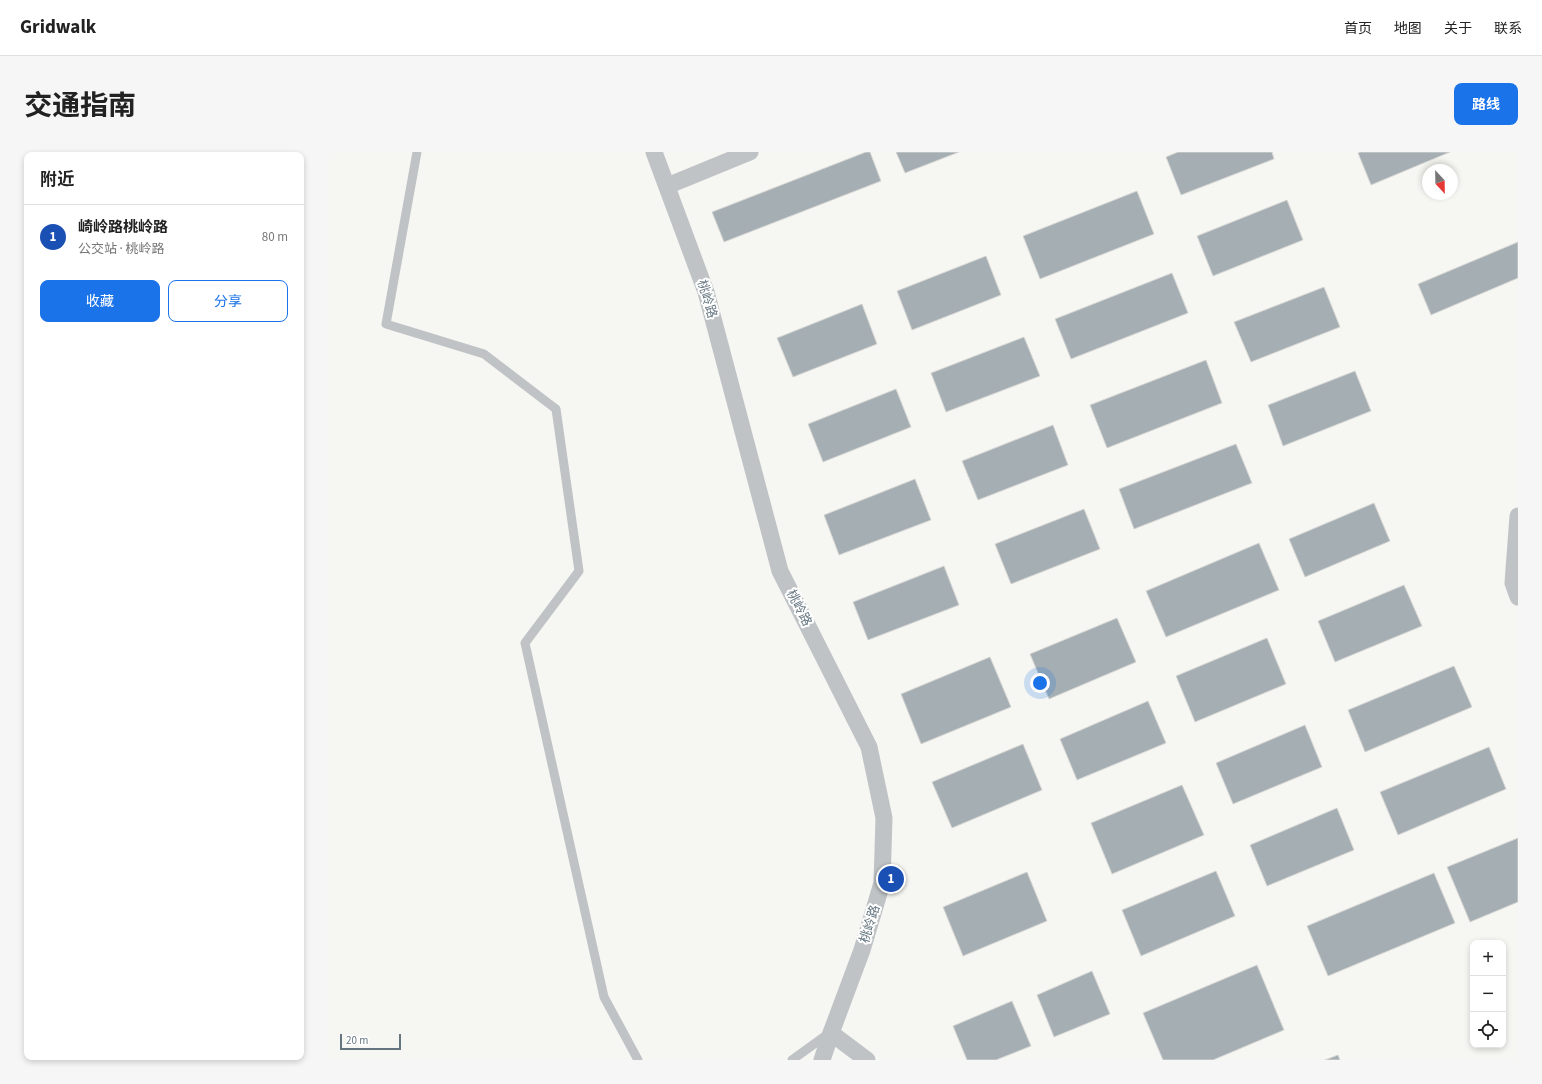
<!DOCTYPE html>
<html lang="zh">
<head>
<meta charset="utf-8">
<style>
  :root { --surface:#fff; --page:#f6f6f6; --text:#222; --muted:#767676; --line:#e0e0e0; --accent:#1a73e8 }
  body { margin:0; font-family:"Source Sans 3","Noto Sans SC",sans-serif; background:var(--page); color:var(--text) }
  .controls { position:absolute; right:12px; bottom:12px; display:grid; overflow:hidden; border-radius:8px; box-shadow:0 2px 6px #0003 }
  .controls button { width:36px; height:36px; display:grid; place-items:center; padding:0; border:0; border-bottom:1px solid var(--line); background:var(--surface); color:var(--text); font:20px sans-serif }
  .compass { position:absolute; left:1094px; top:12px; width:36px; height:36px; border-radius:50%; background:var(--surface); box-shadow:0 2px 6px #0003; rotate:158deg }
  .scale { position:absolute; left:12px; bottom:10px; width:61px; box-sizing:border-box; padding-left:4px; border:2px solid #667681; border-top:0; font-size:11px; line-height:14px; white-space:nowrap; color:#667681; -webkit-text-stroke:3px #fff; paint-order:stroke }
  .you { position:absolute; left:712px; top:531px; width:14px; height:14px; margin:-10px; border:3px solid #fff; border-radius:50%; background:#1a73e8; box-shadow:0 0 0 6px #1a73e833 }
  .badge { display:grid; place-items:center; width:26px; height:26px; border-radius:50%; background:var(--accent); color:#fff; font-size:13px; font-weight:700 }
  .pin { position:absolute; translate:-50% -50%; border:2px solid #fff; box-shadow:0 1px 4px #0006 }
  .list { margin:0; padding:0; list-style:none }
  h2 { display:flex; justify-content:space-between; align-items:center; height:52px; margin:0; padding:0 16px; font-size:17px }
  h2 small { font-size:13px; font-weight:400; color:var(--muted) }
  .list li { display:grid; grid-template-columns:26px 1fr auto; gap:12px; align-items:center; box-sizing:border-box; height:64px; padding:0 16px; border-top:1px solid var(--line) }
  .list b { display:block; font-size:15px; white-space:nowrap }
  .list p { margin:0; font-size:13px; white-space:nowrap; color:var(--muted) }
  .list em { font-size:13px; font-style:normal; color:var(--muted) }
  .actions { display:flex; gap:8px; padding:12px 16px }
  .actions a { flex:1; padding:9px 0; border:1px solid var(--accent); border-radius:8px; text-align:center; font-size:14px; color:var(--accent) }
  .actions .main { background:var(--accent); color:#fff }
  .icon { flex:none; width:22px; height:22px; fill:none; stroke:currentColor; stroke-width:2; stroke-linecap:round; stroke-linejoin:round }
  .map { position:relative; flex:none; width:1190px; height:908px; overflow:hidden; border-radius:8px }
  header { display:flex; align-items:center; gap:24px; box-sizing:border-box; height:56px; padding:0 20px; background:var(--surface); border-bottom:1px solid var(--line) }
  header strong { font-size:19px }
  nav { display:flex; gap:22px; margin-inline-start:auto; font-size:14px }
  .intro { display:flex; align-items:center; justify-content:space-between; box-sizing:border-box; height:96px; padding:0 24px }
  h1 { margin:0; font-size:28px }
  .button { padding:10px 18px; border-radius:8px; background:var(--accent); color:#fff; font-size:14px; font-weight:700 }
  main { display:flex; gap:24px; padding:0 24px }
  aside { flex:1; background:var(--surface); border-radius:8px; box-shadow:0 2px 6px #0003 }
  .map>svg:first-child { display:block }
  .building { fill:#a5aeb2; stroke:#d7d7d5 }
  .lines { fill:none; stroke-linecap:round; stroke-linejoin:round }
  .lane { stroke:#bfc3c6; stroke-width:9 }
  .street { stroke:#bfc3c6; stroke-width:17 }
  .labels { text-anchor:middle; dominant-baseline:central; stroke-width:4; stroke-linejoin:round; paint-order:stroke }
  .street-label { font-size:13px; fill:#667681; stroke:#fff }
</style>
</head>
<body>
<header>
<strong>Gridwalk</strong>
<nav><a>首页</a><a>地图</a><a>关于</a><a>联系</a></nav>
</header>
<div class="intro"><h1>交通指南</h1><a class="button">路线</a></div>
<main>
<aside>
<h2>附近<small></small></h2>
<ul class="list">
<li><span class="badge" style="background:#1a4fb4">1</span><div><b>崎岭路桃岭路</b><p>公交站 · 桃岭路</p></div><em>80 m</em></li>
</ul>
<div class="actions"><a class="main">收藏</a><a>分享</a></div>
</aside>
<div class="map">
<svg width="1190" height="908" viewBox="0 0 1190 908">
  <rect width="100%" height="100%" fill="#f6f6f2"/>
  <!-- building -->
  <g class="building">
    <path d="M538,0h4l11,29 -157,61 -12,-30z"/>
    <path d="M568,0h63l-54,21z"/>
    <path d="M850,0h94l2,7 -93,36 -15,-38z"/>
    <path d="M1032,0h90l-79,33 -13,-32z"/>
    <path d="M809,39l17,43 -114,45 -17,-43z"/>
    <path d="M959,48l16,40 -90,36 -16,-40z"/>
    <path d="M1190,90v36l-87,37 -13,-31z"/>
    <path d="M658,104l15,39 -89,35 -15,-39z"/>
    <path d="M844,121l16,40 -117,46 -16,-40z"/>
    <path d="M996,135l16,40 -89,35 -17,-40z"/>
    <path d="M534,152l15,40 -84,33 -16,-39z"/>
    <path d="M696,185l16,39 -94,36 -15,-39z"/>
    <path d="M878,208l16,43 -115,45 -17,-43z"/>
    <path d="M1027,219l16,40 -88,35 -15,-41z"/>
    <path d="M568,237l15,38 -88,35 -15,-38z"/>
    <path d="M725,273l15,40 -90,35 -16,-39z"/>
    <path d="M908,292l16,39 -118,46 -15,-40z"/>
    <path d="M587,327l16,41 -92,35 -15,-40z"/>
    <path d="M1046,351l16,38 -85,36 -16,-38z"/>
    <path d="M756,357l16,40 -89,35 -16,-40z"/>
    <path d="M931,391l20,47 -113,47 -20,-46z"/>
    <path d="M616,414l15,39 -91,35 -15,-38z"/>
    <path d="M1076,433l18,41 -87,36 -17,-41z"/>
    <path d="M789,466l19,44 -87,37 -19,-45z"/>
    <path d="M939,486l19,46 -91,38 -19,-46z"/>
    <path d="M662,505l21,50 -90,37 -20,-50z"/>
    <path d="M1126,514l18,41 -107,45 -17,-42z"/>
    <path d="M820,549l18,42 -89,37 -17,-41z"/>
    <path d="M977,573l17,42 -89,37 -17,-41z"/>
    <path d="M695,592l19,46 -90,38 -20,-46z"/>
    <path d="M1161,595l17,42 -108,46 -18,-43z"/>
    <path d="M854,633l22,50 -92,39 -21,-51z"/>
    <path d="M1009,656l17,42 -87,36 -17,-41z"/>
    <path d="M1190,686v64l-48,20 -23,-55z"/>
    <path d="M888,719l19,45 -94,40 -19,-46z"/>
    <path d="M699,720l20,49 -84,35 -20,-49z"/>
    <path d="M1106,721l21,50 -127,53 -21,-50z"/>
    <path d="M929,813l27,65 -71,30h-50l-20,-47z"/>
    <path d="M764,819l18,43 -56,23 -17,-42z"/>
    <path d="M684,849l19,45 -35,14h-29l-14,-34z"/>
    <path d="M1010,903l2,5h-15z"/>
  </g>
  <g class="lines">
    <!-- lane -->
    <g class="lane">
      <path d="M89,0l-31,172 98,30 72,55 23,162 -54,72 79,354 34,63"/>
      <path d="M464,908l36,-26"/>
    </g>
    <!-- street -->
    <g class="street">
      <path d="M326,0l52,140 74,279 89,176 15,71 -2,65 -20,67 -31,83 -9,27"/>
      <path d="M339,34l83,-34"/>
      <path d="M1190,364l-5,67 5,14"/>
      <path d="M503,881l36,27"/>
    </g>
  </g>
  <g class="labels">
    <!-- street labels -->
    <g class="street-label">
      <text transform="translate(379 147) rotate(73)">桃岭路</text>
      <text transform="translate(471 456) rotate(63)">桃岭路</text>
      <text transform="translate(542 772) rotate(-73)">桃岭路</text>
    </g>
  </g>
</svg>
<div class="controls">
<button>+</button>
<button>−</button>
<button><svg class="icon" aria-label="locate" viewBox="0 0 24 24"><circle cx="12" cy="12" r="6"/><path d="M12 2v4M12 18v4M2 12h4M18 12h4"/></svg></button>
</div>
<svg class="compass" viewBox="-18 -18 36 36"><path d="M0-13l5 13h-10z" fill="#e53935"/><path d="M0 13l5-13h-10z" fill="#767676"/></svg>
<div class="scale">20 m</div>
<div class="you"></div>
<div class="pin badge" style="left:563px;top:727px;background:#1a4fb4">1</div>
</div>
</main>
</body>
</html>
